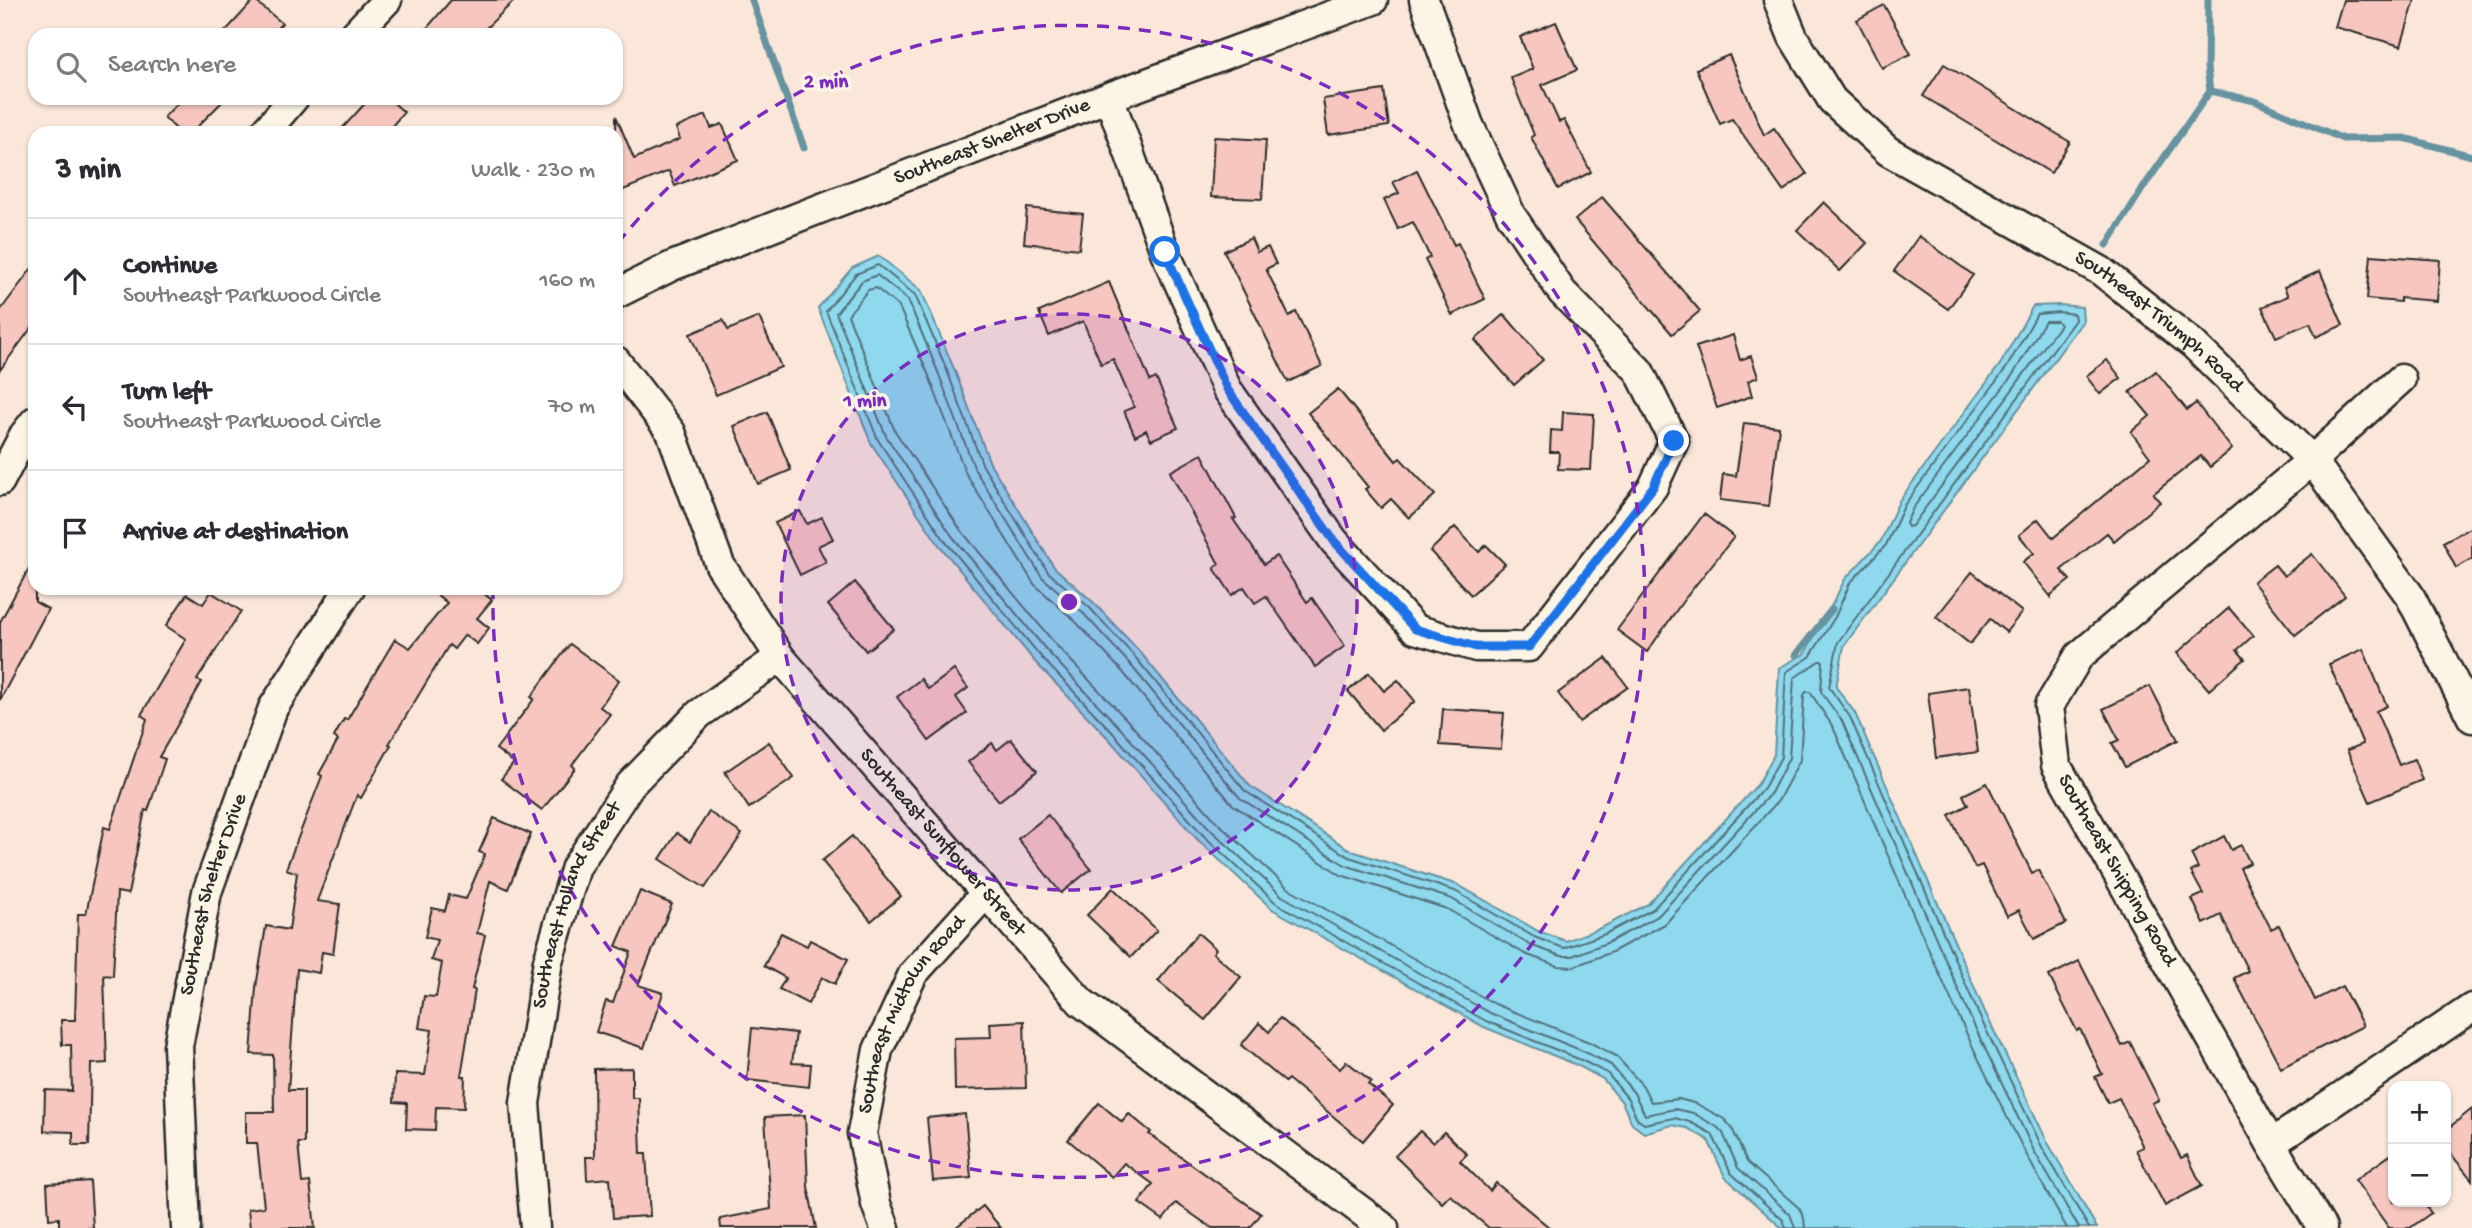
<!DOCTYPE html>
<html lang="en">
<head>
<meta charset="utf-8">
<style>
  :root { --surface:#fff; --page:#f2f2f3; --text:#2b2b33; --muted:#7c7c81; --line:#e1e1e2 }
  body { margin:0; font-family:"Gochi Hand",sans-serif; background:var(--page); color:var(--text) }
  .controls { position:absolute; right:21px; bottom:21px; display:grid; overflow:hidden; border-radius:14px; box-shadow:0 2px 5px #0004 }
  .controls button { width:63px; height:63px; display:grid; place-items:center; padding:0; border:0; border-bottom:2px solid var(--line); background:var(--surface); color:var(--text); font:35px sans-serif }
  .stop { position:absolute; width:21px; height:21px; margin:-16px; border:5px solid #1a73e8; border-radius:50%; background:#fff }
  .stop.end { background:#1a73e8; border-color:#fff; box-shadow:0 2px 7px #0008 }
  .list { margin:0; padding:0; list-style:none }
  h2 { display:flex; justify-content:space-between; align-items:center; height:91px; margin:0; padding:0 28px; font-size:30px }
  h2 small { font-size:23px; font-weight:400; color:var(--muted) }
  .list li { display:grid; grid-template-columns:46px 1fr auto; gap:21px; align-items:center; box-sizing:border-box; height:126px; padding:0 28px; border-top:2px solid var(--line) }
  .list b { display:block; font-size:26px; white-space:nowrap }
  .list p { margin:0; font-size:23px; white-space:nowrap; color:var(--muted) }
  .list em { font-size:23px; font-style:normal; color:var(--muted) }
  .icon { flex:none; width:38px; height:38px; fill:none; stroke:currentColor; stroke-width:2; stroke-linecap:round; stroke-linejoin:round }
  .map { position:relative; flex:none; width:2472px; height:1228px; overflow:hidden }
  .search { position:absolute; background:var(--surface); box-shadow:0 2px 5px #0004; left:28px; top:28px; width:595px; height:77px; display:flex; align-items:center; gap:18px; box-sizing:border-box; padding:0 24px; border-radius:21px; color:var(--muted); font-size:26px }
  .panel { position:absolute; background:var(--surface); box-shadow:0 2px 5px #0004; left:28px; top:126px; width:595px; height:469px; border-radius:21px }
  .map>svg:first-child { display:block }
  .water { fill:#8ed9ee; stroke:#6693a0; stroke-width:2 }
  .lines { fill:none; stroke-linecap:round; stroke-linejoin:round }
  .shore { stroke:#537179; stroke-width:2 }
  .stream { stroke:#6693a0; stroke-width:7 }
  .building { fill:#f7c7bf; stroke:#2b2b2b; stroke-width:2 }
  .minor-casing { stroke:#2b2b2b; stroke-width:33 }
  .minor { stroke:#fcf5e5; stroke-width:28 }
  .route { stroke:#1a73e8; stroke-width:9 }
  .ring { fill:none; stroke:#7b2cbf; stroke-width:3.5; stroke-dasharray:12 9 }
  .labels { text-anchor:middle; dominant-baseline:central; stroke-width:7; stroke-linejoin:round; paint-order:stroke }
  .street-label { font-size:21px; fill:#2b2b2b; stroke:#fcf5e5 }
  .centre { fill:#7b2cbf; stroke:#fcf5e5; stroke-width:3.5 }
  .ring-label { font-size:21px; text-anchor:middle; font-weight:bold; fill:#7b2cbf; stroke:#fcf5e5; stroke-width:7; stroke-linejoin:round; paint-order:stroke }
</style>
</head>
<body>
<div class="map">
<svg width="2472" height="1228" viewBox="0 0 2472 1228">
  <rect width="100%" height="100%" fill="#fae7da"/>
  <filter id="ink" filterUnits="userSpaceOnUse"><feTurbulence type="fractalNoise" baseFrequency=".0143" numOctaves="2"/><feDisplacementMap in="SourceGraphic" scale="14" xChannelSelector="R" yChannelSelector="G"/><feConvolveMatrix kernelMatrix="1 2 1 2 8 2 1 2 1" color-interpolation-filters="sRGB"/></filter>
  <g filter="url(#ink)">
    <!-- water -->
    <path class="water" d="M879,256l42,34 32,76 37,97 64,104 39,35 47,50 110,134 102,65 106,34 80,46 28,10 37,-14 45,-23 110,-120 16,-29 5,-87 25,-14 24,-41 17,-34 36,-38 18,-40 102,-138 32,-57 27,-1 22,2 1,14 -239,325 -8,41 19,26 130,299 63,131 49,85h-315l-57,-51 -17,-37 -21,-12 -15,-3 -28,8 -12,-9 -10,-22 -19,-23 -24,-13 -95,-39 -212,-118 -75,-70 -88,-100 -73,-76 -97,-118 -68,-102 -53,-135 34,-40z"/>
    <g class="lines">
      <!-- shore -->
      <g class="shore">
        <path d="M2045,321h12l3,4 -148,201 -4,1 -2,-4 7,-15 101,-135z"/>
        <path d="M1786,1228l-3,-8 -52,-47 -19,-39 -22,-12 -16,-4 -30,6 -7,-5 -9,-20 -21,-26 -26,-13 -95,-39 -210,-118 -73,-68 -89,-101 -72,-76 -97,-117 -67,-101 -52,-129 30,-37 22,-9 37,30 31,73 37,98 65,106 41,35 46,50 110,134 104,66 106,34 79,46 30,11 41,-14 48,-25 111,-121 17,-31 5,-85 24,-15 25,-40 15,-34 36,-38 19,-41 102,-137 30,-53 22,-2 15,2 1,6 -237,322 -9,45 21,30 129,298 63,132 47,81"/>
        <path d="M1795,1228l-5,-14 -52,-46 -15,-35 -6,-6 -24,-14 -18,-4 -30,6 -11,-22 -23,-28 -26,-13 -95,-39 -208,-117 -73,-68 -89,-100 -72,-76 -96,-116 -66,-100 -50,-123 26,-32 15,-6 31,25 30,72 37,98 67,107 41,36 46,50 111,135 105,67 107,34 78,46 31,11h11l37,-14 49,-26 113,-123 18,-35 5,-80 25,-17h4l-2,31 21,29 129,298 63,132 45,77"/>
        <path d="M1805,1228l-1,-10 -5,-10 -52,-46 -15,-34 -8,-9 -27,-15 -18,-5 -28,3 -8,-16 -27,-30 -27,-14 -94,-38 -207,-116 -72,-67 -88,-100 -72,-76 -96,-116 -65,-98 -47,-116 20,-25 8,-2 23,19 30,69 37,98 68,110 41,37 46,49 112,135 108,70 106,34 78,45 33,12 14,1 40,-15 53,-28 113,-123 22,-41 4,-65 2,-3h4l23,35c73,169 141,341 234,501"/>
      </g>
      <!-- stream -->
      <g class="stream">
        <path d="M752,0l52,148"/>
        <path d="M2208,0l-1,68 3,23 45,10 88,38 61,-1 68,18"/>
        <path d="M2107,245l36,-57 67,-97"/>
        <path d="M1796,655l36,-46"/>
      </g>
    </g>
    <!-- building -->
    <g class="building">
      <path d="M254,0l28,23 -11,12h-49z"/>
      <path d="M451,0h64l-36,35h-58z"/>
      <path d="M2343,0h72l-14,46 -66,-19z"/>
      <path d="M1884,5l27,49 -29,14 -25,-48z"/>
      <path d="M1556,22l21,48 -35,15 17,37 5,-2 27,52 -33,17 -27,-52 3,-2 -23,-57 22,-9 -13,-32z"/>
      <path d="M1729,55l35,80 10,-7 33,46 -24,17 -51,-72 -12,5 -24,-55z"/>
      <path d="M1944,64l126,78 -19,31 -128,-77z"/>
      <path d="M1384,90l5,36 -61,9 -5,-36z"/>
      <path d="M183,98h43l-35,35h-11l-16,-16z"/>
      <path d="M370,98h18l16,14 -18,21h-48z"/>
      <path d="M706,115l5,13 11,-4 16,36 -63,26 -6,-15 -53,22v-77l18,43 46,-20 -4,-11z"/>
      <path d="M1214,137l52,3 -4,59 -51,-2z"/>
      <path d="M1417,170l37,75 4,-2 27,56 -33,16 -27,-55 5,-3 -17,-35 -15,7 -14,-29 15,-7 -6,-11z"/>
      <path d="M1602,197l98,114 -28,23 -97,-114z"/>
      <path d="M1824,202l43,41 -27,28 -43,-41z"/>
      <path d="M1027,208l56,6 -4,35 -55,-6z"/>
      <path d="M1919,236l54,39 -25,34 -54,-38z"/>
      <path d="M1251,238l6,14 11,-5 8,17 -10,5 23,47 7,-4 26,54 -34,16 -64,-131z"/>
      <path d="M2371,255l69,5 -3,41 -37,-3v4l-33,-3z"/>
      <path d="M35,264v59l-35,47v-59z"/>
      <path d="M2320,271l23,54 -27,12 -6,-14 -34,14 -14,-30 26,-11 -4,-9z"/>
      <path d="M1109,282l41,99 6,-3 22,50 -27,12 -5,-10 -11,6 -11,-25 10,-4 -21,-48 -12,5 -18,-43 -34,15 -10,-24z"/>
      <path d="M1504,314l39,46 -29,25 -39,-45z"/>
      <path d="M759,317l22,50 -65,28 -26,-61 33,-14 5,10z"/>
      <path d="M1733,335l7,25 11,-4 7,21 -10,4 4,15 -35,12 -21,-61z"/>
      <path d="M2107,360l14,18 -21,16 -14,-18z"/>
      <path d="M2156,371l31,39 9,-7 36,46 -22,18 -9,-11 -48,38 7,8 -46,39 -7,-8 -46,37 9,10 -19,15v2l-28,-35 11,-9 -15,-18 19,-16 15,19 97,-81 -19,-25 19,-16 -20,-24z"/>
      <path d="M1338,389l58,72 4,-3 35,37 -26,23 -18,-19 -10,9 -16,-19 3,-2 -60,-74z"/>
      <path d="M767,412l24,58 -33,14 -24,-58z"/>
      <path d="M1563,412l31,2 -3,56 -33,-1 1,-17h-9l1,-22 11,1z"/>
      <path d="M1744,423l35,4 -10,79 -49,-6 3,-26 13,2z"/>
      <path d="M1202,454l34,64 -3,1 31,45 12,-8 31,46 5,-4 33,48 -30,21 -49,-71 -11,7 -11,-16 -12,8 -18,-27 5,-4 -49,-92z"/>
      <path d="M800,511l7,13 15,-7 11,22 -15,7 8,16 -26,13 -25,-52z"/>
      <path d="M1704,514l30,23 -51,64 -36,51 -30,-22z"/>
      <path d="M1455,527l24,25 7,-7 19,19 -34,31 -41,-44z"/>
      <path d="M2472,527v32l-16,9 -13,-26z"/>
      <path d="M2312,554l33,42 -50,39 -42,-53 22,-17 9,11z"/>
      <path d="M35,557v45l13,7 -48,91v-78z"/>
      <path d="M1972,572l50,40 -16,20 -16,-13 -20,25 -34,-27z"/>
      <path d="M855,582l39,47 -28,22 -38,-46z"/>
      <path d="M429,588h48l15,12 -15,18 12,10 -12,16 -12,-9 -11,14 -5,-4 -60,99 2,1 -30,53 -4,-3 -40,106 23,3 -7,50 -11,-2 -3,21 -22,-4 -9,121h16v53h-6l4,40 8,-1 5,46h-65l-2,-19 16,-2 -7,-64h-11v-31h28l-1,-57 -22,-1 5,-67 10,-61 23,4 8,-57 -11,-4 36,-93 -3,-2 19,-34 -4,-3 10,-18 3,1 48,-81 15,9 37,-45z"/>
      <path d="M211,592l30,19 -44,69 5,2 -43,75 6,2 -17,52 -3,-1 -17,84 -11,-2 -4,84 -9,-1 3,88 -16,1 -2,81h-16v-13l-29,-1 1,-41 27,1 -1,-46h-9l-1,-25h14l3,-106h8l18,-87 6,2 37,-110 -6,-4 45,-76 -20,-13 21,-32 16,10z"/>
      <path d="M2229,608l24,28 -16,14 8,9 -36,31 -32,-37z"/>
      <path d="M570,644l49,36 -19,27 10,7 -38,51 3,3 -33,42 -41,-31 13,-16 -18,-14 38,-50 -3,-2z"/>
      <path d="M2363,649l24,57 -11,5 23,54 15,-6 8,21 -52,22 -23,-52 16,-6 -34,-80z"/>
      <path d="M1606,658l22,29 -49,35 -21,-29z"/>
      <path d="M954,670l14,18 -12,9 11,16 -38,28 -32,-44 24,-18 7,10z"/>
      <path d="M1369,673l15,18 14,-11 17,21 -34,29 -33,-39z"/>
      <path d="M2150,686l28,54 -53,27 -13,-24 7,-3 -16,-31z"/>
      <path d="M1969,687l9,65 -42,6 -8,-65z"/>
      <path d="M1443,709l61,4 -3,36 -61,-4z"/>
      <path d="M1011,739l26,32 -38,30 -31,-39 24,-19 5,7z"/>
      <path d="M769,742l25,36 -45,30 -24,-36z"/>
      <path d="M1987,783l45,90 6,-3 28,53 -32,16 -15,-29 -12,6 -25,-51 -7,3 -26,-53 19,-10 -5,-10z"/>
      <path d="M709,812l33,22 -37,54 -45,-29 17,-26 13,9z"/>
      <path d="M1048,815l43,54 -30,24 -43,-54z"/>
      <path d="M494,818l37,16 -23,55 -18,-8 -13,52 8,2 -13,54 3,1 -14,86h4l-1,32 -28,-1 -1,23 -29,-1 1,-26 -13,-1 1,-28 30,1 7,-45 -13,-2 5,-32 12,1 6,-34 -11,-3 6,-20 -12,-3 7,-29 13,3 4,-16 17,4 19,-45 -6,-2z"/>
      <path d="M852,836l49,60 -30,25 -49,-60z"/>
      <path d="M2224,836l7,14 10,-5 9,18 -10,5 31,61 8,-4 36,75 27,-14 21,40 -82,42 -47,-90 14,-7 -27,-56 -17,9 -12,-25 11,-5 -12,-22 7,-4 -7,-14z"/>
      <path d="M1113,888l44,42 -26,27 -44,-42z"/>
      <path d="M640,891l32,13 -34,81 25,8 -19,55 -48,-16 10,-31 7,2 18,-51 -15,-6z"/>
      <path d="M781,933l26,13 3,-6 38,19 -13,25 -13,-7 -14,27 -29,-15 7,-11 -22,-12z"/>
      <path d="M1198,933l18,16 -3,4 28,24 -36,43 -47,-39z"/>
      <path d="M2079,961l43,85 8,-4 29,58 -7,3 29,55 6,-3 15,31 -37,20 -29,-56 7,-3 -24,-49 -11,5 -13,-26 7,-3 -22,-45 -3,2 -28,-55z"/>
      <path d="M1280,1018l60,51 6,-8 25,20 -3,3 25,21 -30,36 -75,-62 -3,3 -44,-37 18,-22 10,9z"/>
      <path d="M1024,1021l2,67 -71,2 -1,-52 37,-1 -1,-14z"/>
      <path d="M752,1028l44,5 -4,30 19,1 -2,23 -62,-7z"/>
      <path d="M632,1068v30h7l2,56h5l4,62 -37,2 -3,-40 -23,2 -1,-23h9l-1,-88z"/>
      <path d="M1099,1103l23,19 7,-8 22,18 -2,2 112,80 -11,14h-38l-36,-25 -13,17 -24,-17 14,-19 -29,-21 -12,14 -44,-37z"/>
      <path d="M2472,1109v71l-26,-32v-18z"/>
      <path d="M965,1114l6,64 -38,3 -6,-63z"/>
      <path d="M805,1115l3,72 8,41h-95l-1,-9 51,-10 -6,-92z"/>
      <path d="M1420,1131l13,12 11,-11 23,22 -7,7 30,30 6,-8 54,45h-61l-39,-33 -8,8 -47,-47z"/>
      <path d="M2393,1153v49h30l8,11 -21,15h-21l-34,-48z"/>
      <path d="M90,1181l3,47h-34v-10l-10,1 -2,-35z"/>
      <path d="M983,1206l18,22h-46z"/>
    </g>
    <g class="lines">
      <!-- minor casing -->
      <g class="minor-casing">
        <g id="minor">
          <path id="s1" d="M1778,0l15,37 39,63 56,51 213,120 92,73 119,116 98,136 62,122"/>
          <path d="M354,35l33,-35"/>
          <path d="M1109,97l56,155 62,137 107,152 81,88 61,18h53l124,-160 21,-46 -35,-70 -77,-79 -51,-77 -42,-90 -45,-125"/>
          <path d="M264,133l30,-35"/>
          <path id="s2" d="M616,294l56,-28 437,-169 264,-97"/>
          <path id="s3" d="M616,361l55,71 49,133 60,92 301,345 303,226"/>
          <path d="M0,481l24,-46 11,-14"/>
          <path d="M2271,1144l201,-136"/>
          <path id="s4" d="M186,1228l-8,-182 29,-154 66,-184 77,-120"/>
          <path id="s5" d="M535,1228l-10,-125 23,-142 28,-94 54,-82 69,-71 81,-57"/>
          <path id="s6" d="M885,1228l-9,-24 -14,-71 16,-83 35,-76 72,-80"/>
          <path d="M2322,1228l-51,-84 -215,-379 -7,-59 30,-50 233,-196 89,-81"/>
        </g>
      </g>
      <!-- minor -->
      <use href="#minor" class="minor"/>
    </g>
  </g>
  <g class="lines" filter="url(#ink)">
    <!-- route -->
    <path class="route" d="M1165,252l62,137 107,152 81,88 61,18h53l124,-160 21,-46"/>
  </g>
  <!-- distance rings -->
  <circle cx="1069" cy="602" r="288" fill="#7b2cbf" fill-opacity=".12"/>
  <g class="ring">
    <circle cx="1069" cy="602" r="288"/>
    <path d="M618 243A576 576 0 1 1 493 592"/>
  </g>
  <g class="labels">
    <!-- street labels -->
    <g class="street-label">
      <text stroke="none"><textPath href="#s2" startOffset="406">Southeast Shelter Drive</textPath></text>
      <text stroke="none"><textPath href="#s1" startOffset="511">Southeast Triumph Road</textPath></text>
      <text stroke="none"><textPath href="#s3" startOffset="588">Southeast Sunflower Street</textPath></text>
      <text transform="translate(2116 871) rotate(60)">Southeast Shipping Road</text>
      <text stroke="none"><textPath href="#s4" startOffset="338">Southeast Shelter Drive</textPath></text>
      <text stroke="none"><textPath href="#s5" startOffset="332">Southeast Holland Street</textPath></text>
      <text stroke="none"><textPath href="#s6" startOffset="229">Southeast Midtown Road</textPath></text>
    </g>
  </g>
  <circle cx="1069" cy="602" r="10" class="centre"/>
  <g class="ring-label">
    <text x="826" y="87">2 min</text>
    <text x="865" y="406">1 min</text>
  </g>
</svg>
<div class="controls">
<button>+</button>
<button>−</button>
</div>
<div class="stop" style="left:1165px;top:252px"></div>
<div class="stop end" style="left:1674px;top:441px"></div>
<div class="search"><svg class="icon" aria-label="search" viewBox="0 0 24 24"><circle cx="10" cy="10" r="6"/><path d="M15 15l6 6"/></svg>Search here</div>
<section class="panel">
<h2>3 min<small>Walk · 230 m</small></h2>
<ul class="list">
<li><svg class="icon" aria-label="ahead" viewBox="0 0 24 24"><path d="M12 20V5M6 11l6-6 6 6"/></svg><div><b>Continue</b><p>Southeast Parkwood Circle</p></div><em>160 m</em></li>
<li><svg class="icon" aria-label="left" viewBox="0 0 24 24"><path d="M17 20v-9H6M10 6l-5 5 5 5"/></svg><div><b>Turn left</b><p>Southeast Parkwood Circle</p></div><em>70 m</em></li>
<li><svg class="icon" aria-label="arrive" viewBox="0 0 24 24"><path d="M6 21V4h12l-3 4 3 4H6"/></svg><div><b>Arrive at destination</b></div></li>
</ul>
</section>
</div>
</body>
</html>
